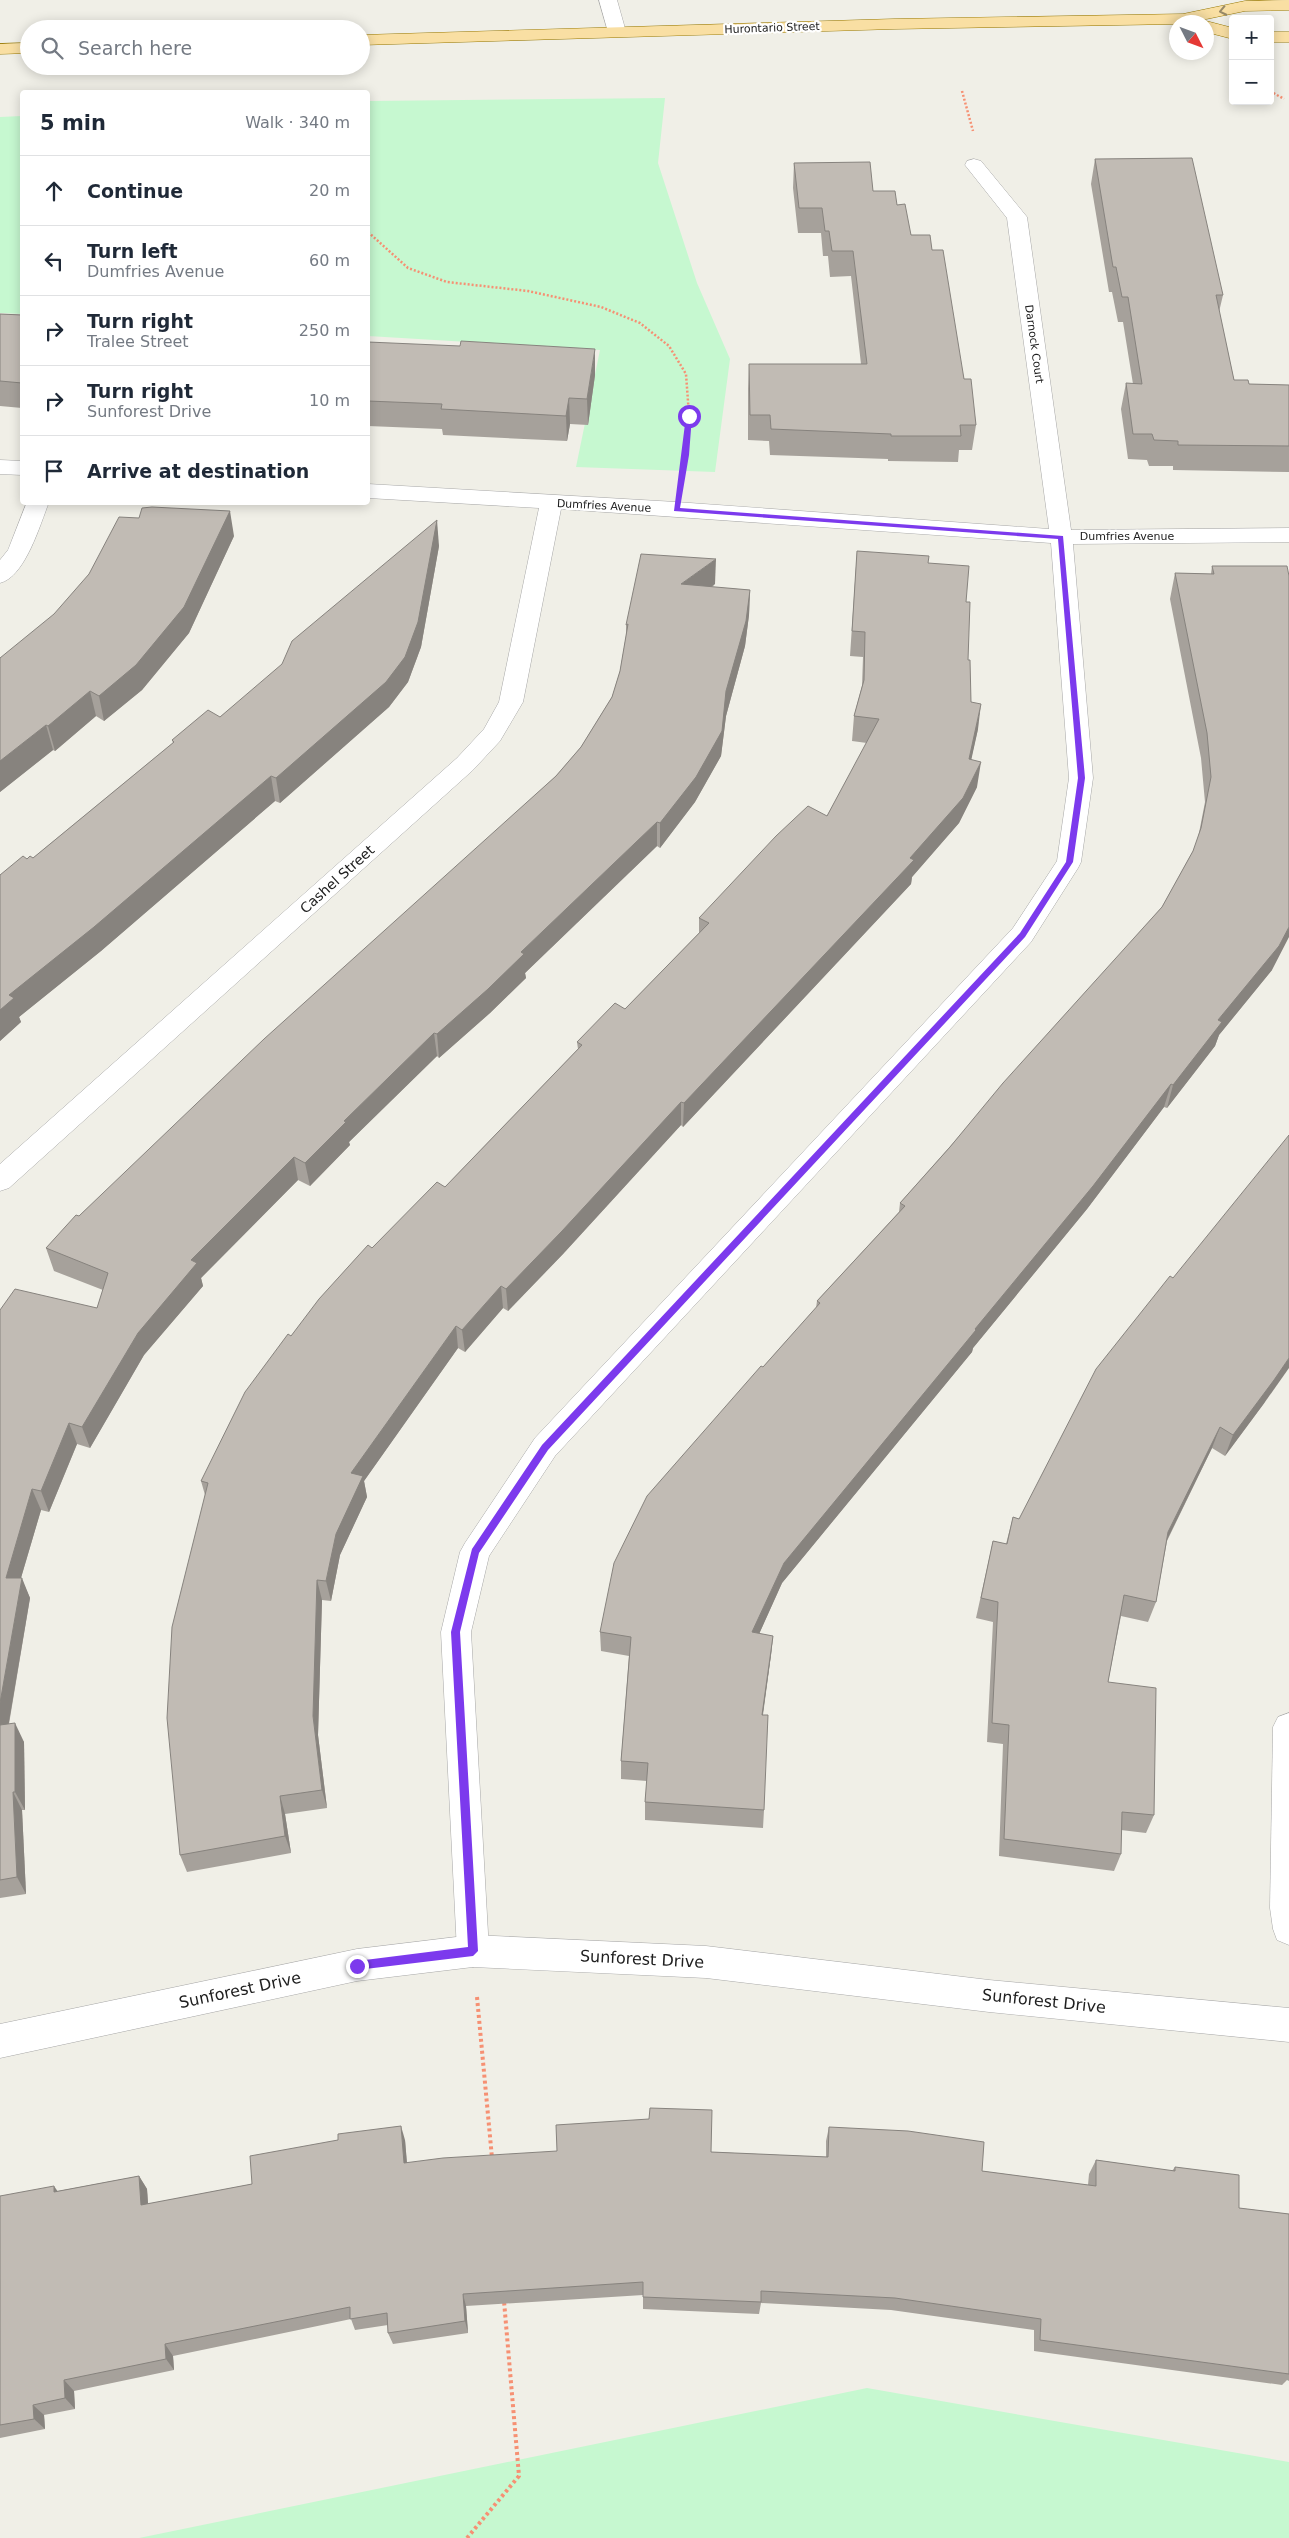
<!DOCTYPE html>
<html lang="en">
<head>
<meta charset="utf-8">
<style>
  :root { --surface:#fff; --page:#f2f2f3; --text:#1f2937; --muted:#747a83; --line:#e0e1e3 }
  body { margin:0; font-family:"DejaVu Sans",sans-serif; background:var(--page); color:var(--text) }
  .controls { position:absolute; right:15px; top:15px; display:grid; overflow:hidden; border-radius:5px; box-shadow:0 2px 12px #0003 }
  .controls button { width:45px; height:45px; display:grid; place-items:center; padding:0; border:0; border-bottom:1px solid var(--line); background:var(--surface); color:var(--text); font:25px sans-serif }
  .compass { position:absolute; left:1169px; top:15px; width:45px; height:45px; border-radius:50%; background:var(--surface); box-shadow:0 2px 12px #0003; rotate:132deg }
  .stop { position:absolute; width:15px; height:15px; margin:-11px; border:4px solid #7c3aed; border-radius:50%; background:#fff }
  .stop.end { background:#7c3aed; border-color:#fff; box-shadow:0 1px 5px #0008 }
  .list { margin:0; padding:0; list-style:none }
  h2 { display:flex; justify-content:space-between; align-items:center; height:65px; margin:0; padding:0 20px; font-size:21px }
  h2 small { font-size:16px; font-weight:400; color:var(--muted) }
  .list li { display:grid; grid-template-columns:32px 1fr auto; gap:15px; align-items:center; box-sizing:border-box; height:70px; padding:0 20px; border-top:1px solid var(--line) }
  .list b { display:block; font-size:19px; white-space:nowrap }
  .list p { margin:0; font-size:16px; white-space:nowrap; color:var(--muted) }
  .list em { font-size:16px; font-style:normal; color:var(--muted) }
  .icon { flex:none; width:28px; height:28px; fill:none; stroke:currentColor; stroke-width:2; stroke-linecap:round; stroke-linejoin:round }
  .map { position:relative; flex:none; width:1289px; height:2538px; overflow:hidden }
  .search { position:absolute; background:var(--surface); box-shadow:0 2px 12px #0003; left:20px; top:20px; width:350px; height:55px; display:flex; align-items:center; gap:12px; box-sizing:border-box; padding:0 18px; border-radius:28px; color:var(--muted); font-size:19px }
  .panel { position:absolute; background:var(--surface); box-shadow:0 2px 12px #0003; left:20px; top:90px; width:350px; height:415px; border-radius:5px }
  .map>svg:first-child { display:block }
  .park { fill:#c6f8d0 }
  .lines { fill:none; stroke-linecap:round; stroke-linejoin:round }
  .service-casing { stroke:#a7a7a7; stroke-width:1 }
  .minor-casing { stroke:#a7a7a7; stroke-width:1 }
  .tertiary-casing { stroke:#a7a7a7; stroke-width:1 }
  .primary-casing { stroke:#987904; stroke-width:1 }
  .path-far1 { stroke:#f69073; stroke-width:2.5; stroke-dasharray:2 2; stroke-linecap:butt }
  .path { stroke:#f69073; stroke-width:4; stroke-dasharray:3 3; stroke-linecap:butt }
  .service { fill:#fff; fill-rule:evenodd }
  .minor { fill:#fff; fill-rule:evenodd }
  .tertiary { fill:#fff; fill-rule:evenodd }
  .primary { fill:#f9dfa3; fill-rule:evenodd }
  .wall { fill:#a6a19b }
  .shaded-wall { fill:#87837e }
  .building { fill:#c1bbb4; stroke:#87837e }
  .oneway { stroke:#978968 }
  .route { fill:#7c3aed }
  .labels { text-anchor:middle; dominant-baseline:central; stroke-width:4.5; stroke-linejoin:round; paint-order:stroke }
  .far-street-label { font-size:11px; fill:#202020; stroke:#fff }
  .street-label { font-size:14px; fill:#202020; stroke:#fff }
  .near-street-label { font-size:16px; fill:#202020; stroke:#fff }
</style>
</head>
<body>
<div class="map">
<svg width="1289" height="2538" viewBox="0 0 1289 2538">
  <rect width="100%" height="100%" fill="#f0efe7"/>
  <!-- park -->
  <g class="park">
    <path d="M665,98l-7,65 39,120 33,76 -15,113 -139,-5 24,-117 -232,-14v-235z"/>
    <path d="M22,116v198l-22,-1v-196z"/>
    <path d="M867,2388l422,74v76h-1150z"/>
  </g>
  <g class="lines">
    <!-- service casing -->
    <g class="service-casing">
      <path id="service" d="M599,0h18l9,32 -3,4h-12l-3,-4z"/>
    </g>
    <!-- minor casing -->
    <g class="minor-casing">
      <g id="minor">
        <path d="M974,159l7,2 46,56 44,313 218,-2v14l-216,2 20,234 -12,84 -3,6 -47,74 -476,514 -66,100 -18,76 18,319 -4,11 -12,5 -12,-5 -4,-11 -16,-319 19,-80 5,-9 70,-105 478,-510 44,-67 12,-83 -18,-235 -490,-34 -38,193 -23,39 -27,29 -464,418 -9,3v-27l457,-406 27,-29 15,-27 40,-194 -171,-10v-14l308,18 373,27 -42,-311 -42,-53 2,-4z"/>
        <path d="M0,460l22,1v14l-22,-1z"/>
        <path d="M27,502h22c-9,23 -24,75 -49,81v-23l8,-10z"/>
        <path d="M1289,1713v232l-12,-5 -4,-11 -3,-21 3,-181 5,-10z"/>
      </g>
    </g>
    <!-- tertiary casing -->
    <g class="tertiary-casing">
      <path id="tertiary" d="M473,1935l233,11 283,34 300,28v34l-300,-30 -283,-34 -233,-11 -116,14 -357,77v-34l357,-75z"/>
    </g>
    <!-- primary casing -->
    <g class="primary-casing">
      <g id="primary">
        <path d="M1289,0v10l-44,1 -53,11h-16v2l-282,5 -533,16v-10l533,-16 289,-5 62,-13z"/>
        <path d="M1206,21l27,7v11l-27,-7v-10h-7z"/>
        <rect x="1270" y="32" width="19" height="10"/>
        <path d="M29,43v10l-29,1v-10z"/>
      </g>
    </g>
    <!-- path-far1 -->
    <g class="path-far1">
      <path d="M962,91l11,40"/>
      <path d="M1270,91l14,8"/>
      <path d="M368,232l40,36 39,14 81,9 73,16 39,16 29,23 17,28 3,41 -7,59"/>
    </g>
    <!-- path -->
    <g class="path">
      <path d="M477,1997l15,161"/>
      <path d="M467,2538l52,-62 -15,-175"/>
    </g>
    <!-- service -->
    <use href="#service" class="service"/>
    <!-- minor -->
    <use href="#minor" class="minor"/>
    <!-- tertiary -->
    <use href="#tertiary" class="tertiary"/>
    <!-- primary -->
    <use href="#primary" class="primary"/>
  </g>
  <!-- wall -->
  <g class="wall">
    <path d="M1095,159l128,136 -4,17 15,68 15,4 40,1v87l-116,-2v-4h-24l-2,-6 -19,-1 -7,-50 5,-26 7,1 -10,-62h-5l-6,-30h-3l-18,-108z"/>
    <path d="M794,163l79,28 24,14 14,30 21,15 32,129 12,46 -4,25h-13l-1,12 -70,-1v-2l-118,-4 -1,-14 -21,-1v-51l1,-25h112l-10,-88 -21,1 -2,-21h-5l-2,-23h-23l-5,-45z"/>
    <path d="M0,314l22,1v93l-22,-2z"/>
    <path d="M368,342l227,33 -7,50 -18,-1 -3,17 -124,-6 -1,-6 -74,-3z"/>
    <path d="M234,536l-45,97 -47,57 -38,31 -8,-5 -41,35 -2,-1 -53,42v-134z"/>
    <path d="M439,546l-18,101 -13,35 -19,25 -109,96 -5,-2 -174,150 -82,66 2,5 -21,19 27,-182 6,-1 140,-115 -1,-3 48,-23z"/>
    <path d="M857,551l71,12 38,39 2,58 3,42 7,27 -7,30 6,28 -18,36 -47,54 -1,7 -228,243 -2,-2 -118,129 -55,57 -5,-3 -38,44 -7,-4 -94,133 3,16 -27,58 -9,46 -9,-1 -4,135 9,73 -42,6 6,39 -104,19 -7,-17 25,-360 -4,-14 90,-145 81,-88 73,-61 133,-138 -1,-7 48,-33 74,-76v-15l128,-102 40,-73 -15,-2 2,-25 8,-30 1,-29 -13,-1z"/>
    <path d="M1212,566h75l-15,404 -53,65 -4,11 -48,62 -3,-1 -77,102 -114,139 -1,4 -190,231 -23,51 14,2 -2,19 -8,60 1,95 -1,18 -118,-8v-18l2,-21 -26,-2v-18l8,-105 -28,-5 -1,-19 163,-265 53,-59 1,-7 82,-89 1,-9 262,-296 31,-56 5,-13 7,-36 -4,-44 -31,-159 5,-26 36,1z"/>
    <path d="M715,584l-3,3 38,3 -1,25 -4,31 -19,70 -5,40 -26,46 -35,46 -3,-2 -132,127 1,5 -36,35 -51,45 -2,-2 -88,86 1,3 -40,41 -12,-6 -97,98 2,8 -59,69 -54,93 -13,-4 -28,68 -8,-2 -20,68 9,20 -21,126 15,18 1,68h-3l4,84 -26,4v-588l97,-2 6,-18 -49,-19 -8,-23 33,-32 477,-440 25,-29 31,-50 8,-26 6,-35v-11z"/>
    <path d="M1265,1402l-40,54 -13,-8 -45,93 -11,61 -8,20 -27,-6 -13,66 46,133 -8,18 -25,-3v24l-7,17 -115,-15 4,-112 -16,-2 6,-120 -17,-4 17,-77 13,3 7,-27 6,2z"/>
    <path d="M829,2127l153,44 106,14 1,-11 7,-14 76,11 3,-4 64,41 50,6v167l-2,-1 -5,5 -248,-34v-21l-143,-20 -130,-7 -2,11 -116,-5v-14l-177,11 2,27 -75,11 -5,-11v-8l-33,5 -4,-11 -178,37 1,14 -100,21 1,18 -31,6 1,14 -45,9v-242l58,-5 81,-15 8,13 1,15 104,-20 153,-44 2,23 304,-11 115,5v-16z"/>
  </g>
  <!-- shaded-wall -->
  <g class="shaded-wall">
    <path d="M595,349v26l-7,50 -1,-26z"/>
    <path d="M569,398l1,26 -3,17 -1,-25z"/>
    <path d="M230,511l4,25 -45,97 -47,57 -38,31 -5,-25z"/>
    <path d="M437,520l2,26 -18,101 -13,35 -19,25 -109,96 -4,-25z"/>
    <path d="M716,559l-1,25 -34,25v-25z"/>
    <path d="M750,590l-1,25 -4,31 -19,70 -5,40 -26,46 -35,46v-25l66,-132z"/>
    <path d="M90,691l6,25 -41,35 -7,-25z"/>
    <path d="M981,704l-3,25 -12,55 3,-25z"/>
    <path d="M46,725l7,25 -53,42v-31z"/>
    <path d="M981,762l-4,25 -18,36 -47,54 -1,7 -228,243 1,-24 226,-245z"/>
    <path d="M271,776l4,25 -174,150 -82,66 2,5 -21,19v-31l9,-15z"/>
    <path d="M657,822v24l-132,127 1,5 -36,35 -51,45 -2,-24 84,-82z"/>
    <path d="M1289,927v10l-17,33 -53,65 -4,11 -48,62 6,-23 45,-65z"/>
    <path d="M434,1033l3,23 -88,86 1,3 -40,41 -5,-23 39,-42z"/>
    <path d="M1171,1084l-7,23 -77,102 -114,139 -1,4 -190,231 -31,69 1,-20 32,-69z"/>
    <path d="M681,1102v23l-118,129 -55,57 -2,-22z"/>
    <path d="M294,1157l4,23 -97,98 2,8 -59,69 -54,93 -8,-21 56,-94 53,-73z"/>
    <path d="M501,1286l2,22 -38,44 -3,-22z"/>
    <path d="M456,1326l2,22 -94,133 3,16 -27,58 -9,46 -5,-20 10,-47 15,-61z"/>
    <path d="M1289,1358v10l-24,34 -40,54 8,-21z"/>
    <path d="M69,1423l8,21 -28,68 -8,-21z"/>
    <path d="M1220,1427l-8,21 -51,104 7,-20z"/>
    <path d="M32,1489l9,21 -26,88 -9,-20z"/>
    <path d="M22,1578l8,20 -25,147 -5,-11v-31z"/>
    <path d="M317,1580l5,20 -4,135 9,73 -5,-18 -9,-74z"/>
    <path d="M773,1636l-2,19 -11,79 2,-19z"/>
    <path d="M15,1723l9,19 1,68 -10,-18z"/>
    <path d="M13,1792l9,18 4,84 -9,-17z"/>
    <path d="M280,1796l5,18 6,39 -6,-17z"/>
    <path d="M401,2126l4,14 3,37 -4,-14z"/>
    <path d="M139,2176l8,13 2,29 -8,-13z"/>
    <path d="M54,2186l9,13 -9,-7z"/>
    <path d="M463,2294l3,12 2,27 -3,-12z"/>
    <path d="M165,2344l8,12 1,14 -8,-11z"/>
    <path d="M64,2380l10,11 1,18 -10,-11z"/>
    <path d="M33,2405l11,10 1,14 -11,-10z"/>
  </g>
  <!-- building -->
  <g class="building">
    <path d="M1192,158l31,137h-7l18,85h14l1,4 40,1v61l-111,-1v-4l-24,-1 -2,-6h-19l-7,-51 16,1 -14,-87h-6l-6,-30h-3l-18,-108z"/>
    <path d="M870,162l3,29h22l2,14 8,-1 6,31h19l2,15h11l21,129h7l5,46h-16l1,11h-70v-2l-120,-5 -1,-14h-20l-1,-51h118l-14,-113h-21l-3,-20h-4l-3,-23h-23l-5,-45z"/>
    <path d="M0,314l22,1v68l-22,-2z"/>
    <path d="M461,341l134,8 -8,50 -18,-1 -3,18 -125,-7 1,-5 -74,-3v-59l92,4z"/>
    <path d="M152,507l78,4 -46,96 -48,58 -37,31 -9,-5 -42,35 -2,-1 -46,36v-103l54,-44 35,-40 30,-57 20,1 3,-10z"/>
    <path d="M437,520l-19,102 -13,35 -19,25 -110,96 -5,-2 -177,151 -85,68 5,3 -14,12v-135l23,-19 4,3 3,-3 3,2 141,-116 -2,-2 36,-30 12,7 62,-53 10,-23z"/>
    <path d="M857,551l72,5 -1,7 41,3 -3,36h4l-2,58h2l1,42 10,2 -12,55 12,3 -18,36 -53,60 4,2 -230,243 -3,-1 -119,129 -56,58 -5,-3 -39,44 -6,-4 -105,147 12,3 -27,58 -10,47 -9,-1 -4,136 9,74 -42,6 5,40 -105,19 -13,-137 5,-91 36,-144 -7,-2 44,-89 43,-58 3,2 28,-37 49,-54 4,3 65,-66 8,5 137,-142 -5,-3 38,-39 10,6 84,-86 -10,-5 77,-82 32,-30 19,10 52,-97 -25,-3 10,-36 1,-48 -13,-1z"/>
    <path d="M641,554l75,5 -35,25 69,6 -4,31 -20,70 -4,40 -26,46 -36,46 -3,-1 -136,130 3,2 -36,35 -51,45 -3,-1 -90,88 2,1 -41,41 -11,-6 -103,103 6,3 -59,70 -56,94 -13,-4 -28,68 -9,-2 -26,89h16l-22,125v-393l15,-21 82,19 11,-35 -62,-25 30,-33 3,1 185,-177 292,-263 25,-29 31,-50 8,-26 8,-47 -2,1z"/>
    <path d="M1212,566h75l2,10v351l-10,19 -61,74 4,2 -49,63 -2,-1 -78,102 -118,143 1,1 -192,233 -32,69 21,4 -11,79h6l-4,95 -119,-8 3,-39 -27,-2 10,-124 -31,-5 14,-69 33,-67 114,-130 2,1 57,-64 -3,-2 88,-95 -5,-3 50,-56 53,-64 159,-176 31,-56 8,-23 10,-51 -4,-44 -32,-160 39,1z"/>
    <path d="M1289,1135v223l-15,22 -41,55 -13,-8 -52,105 -12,70 -32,-7 -16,87 48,6 -2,127 -32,-3 -1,42 -117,-15 5,-114 -17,-2 6,-121 -17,-4 12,-57 14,3 6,-27 6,2 77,-150 74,-93 3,2z"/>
    <path d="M15,1723v69h-2l4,85 -17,3v-155z"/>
    <path d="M650,2108l62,2 -1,42 117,5 1,-30 79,4 76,11 -2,29 114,15v-26l79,11v-4l64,8v33l50,6v160l-249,-34 1,-21 -146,-21 -134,-7v11l-118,-5v-15l-180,12 2,27 -77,12 -1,-20 -37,6v-12l-185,37 1,15 -102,21 1,18 -32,7 1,14 -34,6v-229l54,-10v6l85,-16 2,29 111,-21 -2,-28 88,-16v-6l63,-8 3,37 39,-5 114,-7 -1,-26 93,-6z"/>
  </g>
  <!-- one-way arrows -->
  <defs><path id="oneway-chevron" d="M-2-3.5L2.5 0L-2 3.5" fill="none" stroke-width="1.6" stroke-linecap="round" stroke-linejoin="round" transform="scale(1.25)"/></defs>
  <use class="oneway" href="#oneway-chevron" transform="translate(1223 11) rotate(168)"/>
  <!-- route -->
  <path class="route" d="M689,414l3,2 -3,39 -9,53 383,28 22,242 -12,84 -48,75 -477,513 -69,103 -19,79 18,319 -5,5 -116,14 -4,-4 4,-5 111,-14 -17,-315 21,-83 70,-104 478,-512 46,-71 12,-84 -20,-239 -384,-28 12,-95z"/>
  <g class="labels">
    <!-- far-street labels -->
    <g class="far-street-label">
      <text transform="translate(772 28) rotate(-2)">Hurontario Street</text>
      <text transform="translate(1034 344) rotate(82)">Darnock Court</text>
      <text transform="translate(604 506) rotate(3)">Dumfries Avenue</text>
      <text x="1127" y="536">Dumfries Avenue</text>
    </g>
    <!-- street labels -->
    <g class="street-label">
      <text transform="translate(337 879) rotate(-42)">Cashel Street</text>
    </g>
    <!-- near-street labels -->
    <g class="near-street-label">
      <text transform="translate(642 1959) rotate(3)">Sunforest Drive</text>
      <text transform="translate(240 1990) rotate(-12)">Sunforest Drive</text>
      <text transform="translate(1044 2001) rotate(6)">Sunforest Drive</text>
    </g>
  </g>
</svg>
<div class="controls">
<button>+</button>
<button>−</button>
</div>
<svg class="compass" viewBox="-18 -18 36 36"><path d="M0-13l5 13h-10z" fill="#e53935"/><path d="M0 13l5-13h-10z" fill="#747a83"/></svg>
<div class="stop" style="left:689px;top:416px"></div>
<div class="stop end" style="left:357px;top:1966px"></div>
<div class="search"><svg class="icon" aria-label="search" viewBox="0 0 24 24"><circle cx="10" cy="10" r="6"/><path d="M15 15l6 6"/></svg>Search here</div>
<section class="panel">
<h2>5 min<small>Walk · 340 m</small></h2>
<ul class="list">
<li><svg class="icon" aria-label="ahead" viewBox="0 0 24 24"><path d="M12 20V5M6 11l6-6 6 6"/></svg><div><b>Continue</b></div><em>20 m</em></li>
<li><svg class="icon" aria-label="left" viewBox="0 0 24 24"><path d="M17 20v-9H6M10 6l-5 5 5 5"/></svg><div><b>Turn left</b><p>Dumfries Avenue</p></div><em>60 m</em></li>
<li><svg class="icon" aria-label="right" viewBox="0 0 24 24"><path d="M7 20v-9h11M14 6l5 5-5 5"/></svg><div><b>Turn right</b><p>Tralee Street</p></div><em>250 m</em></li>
<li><svg class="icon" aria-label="right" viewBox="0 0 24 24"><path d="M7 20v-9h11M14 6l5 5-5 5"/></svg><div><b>Turn right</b><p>Sunforest Drive</p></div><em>10 m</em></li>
<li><svg class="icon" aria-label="arrive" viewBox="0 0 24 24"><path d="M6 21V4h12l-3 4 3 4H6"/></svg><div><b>Arrive at destination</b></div></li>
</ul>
</section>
</div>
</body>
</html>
